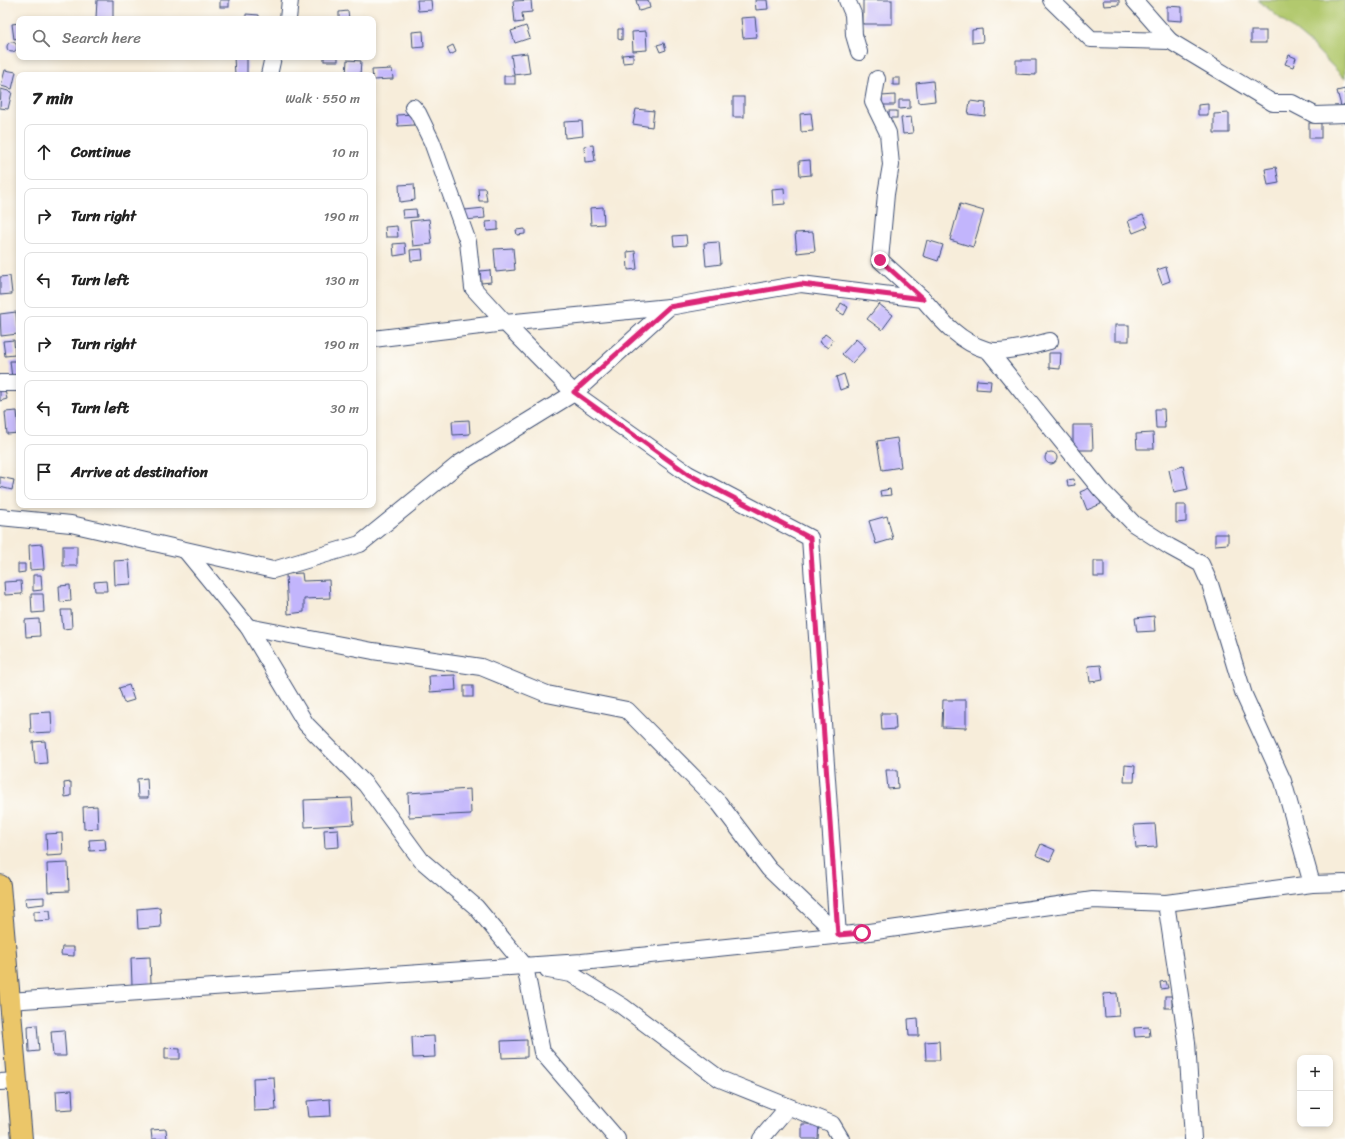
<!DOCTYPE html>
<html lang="en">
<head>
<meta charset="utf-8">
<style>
  :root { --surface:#fff; --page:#f2f2f2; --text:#222; --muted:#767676; --line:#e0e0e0 }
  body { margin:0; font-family:Sriracha,sans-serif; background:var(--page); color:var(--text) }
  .controls { position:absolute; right:12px; bottom:12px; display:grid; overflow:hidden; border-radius:8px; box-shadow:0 2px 6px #0003 }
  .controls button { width:36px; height:36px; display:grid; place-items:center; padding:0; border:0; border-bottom:1px solid var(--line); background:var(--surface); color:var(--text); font:20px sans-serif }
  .stop { position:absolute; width:12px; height:12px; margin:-9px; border:3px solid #db2777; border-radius:50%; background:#fff }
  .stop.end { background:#db2777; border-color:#fff; box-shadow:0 1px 4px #0008 }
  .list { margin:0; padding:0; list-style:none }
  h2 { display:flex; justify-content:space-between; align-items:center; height:52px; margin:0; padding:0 16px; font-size:17px }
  h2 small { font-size:13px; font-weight:400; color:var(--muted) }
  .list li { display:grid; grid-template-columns:26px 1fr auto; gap:12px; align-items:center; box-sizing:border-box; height:56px; margin:0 8px 8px; padding:0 8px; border:1px solid var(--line); border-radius:8px }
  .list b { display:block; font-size:15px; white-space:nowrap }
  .list em { font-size:13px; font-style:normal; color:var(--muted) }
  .icon { flex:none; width:22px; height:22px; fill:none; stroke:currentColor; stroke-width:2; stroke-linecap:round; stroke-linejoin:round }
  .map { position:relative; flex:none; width:1345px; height:1139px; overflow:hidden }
  .search { position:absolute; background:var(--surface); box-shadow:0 2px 6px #0003; left:16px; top:16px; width:360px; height:44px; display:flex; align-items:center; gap:10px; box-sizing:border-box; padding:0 14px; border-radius:8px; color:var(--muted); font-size:15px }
  .panel { position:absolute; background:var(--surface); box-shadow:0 2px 6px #0003; left:16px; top:72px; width:360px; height:436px; border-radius:8px }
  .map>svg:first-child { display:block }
  .green { fill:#b2c96e; stroke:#667c66 }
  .building { fill:#c2b5fc }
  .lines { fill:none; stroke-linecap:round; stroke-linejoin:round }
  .minor-casing { stroke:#3c4c71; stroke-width:18 }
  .major-casing { stroke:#3c4c71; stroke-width:22 }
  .minor { stroke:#fff; stroke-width:16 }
  .major { stroke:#ebc669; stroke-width:20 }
  .route { stroke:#db2777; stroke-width:5 }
</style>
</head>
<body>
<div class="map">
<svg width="1345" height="1139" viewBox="0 0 1345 1139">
  <rect width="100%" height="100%" fill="#fdfcf7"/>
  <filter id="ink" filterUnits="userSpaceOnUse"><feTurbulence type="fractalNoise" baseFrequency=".025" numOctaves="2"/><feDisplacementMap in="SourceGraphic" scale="8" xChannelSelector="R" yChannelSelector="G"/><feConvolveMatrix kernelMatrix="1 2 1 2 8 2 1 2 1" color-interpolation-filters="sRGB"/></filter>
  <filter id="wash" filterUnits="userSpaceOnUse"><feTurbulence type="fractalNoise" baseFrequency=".012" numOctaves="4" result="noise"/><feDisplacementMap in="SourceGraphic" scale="16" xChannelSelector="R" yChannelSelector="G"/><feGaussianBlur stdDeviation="0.9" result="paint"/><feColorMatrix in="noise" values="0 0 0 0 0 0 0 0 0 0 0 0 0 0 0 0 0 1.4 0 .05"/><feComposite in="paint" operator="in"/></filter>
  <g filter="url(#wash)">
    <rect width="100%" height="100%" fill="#f7edda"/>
    <!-- green -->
    <path class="green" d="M1258,0h87v79l-32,-33z"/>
    <g id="blocks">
      <!-- building -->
      <g class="building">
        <path d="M97,0h16v19l-17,-1z"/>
        <rect x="220" y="0" width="9" height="7"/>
        <path d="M417,0h14l1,10 -14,1z"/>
        <path d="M531,0l1,12 -10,1 1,9 -8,1 -2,-22z"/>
        <path d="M636,0h12l2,8 -11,3z"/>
        <path d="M755,0h12l1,9 -12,1z"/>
        <rect x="863" y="0" width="29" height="24"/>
        <path d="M1103,0h16v5l-15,1z"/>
        <path d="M1167,6l15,1v14l-15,-1z"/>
        <path d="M348,11l1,8h-10v-7z"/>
        <path d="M246,14l13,1v4h-13z"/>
        <path d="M755,17l2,20 -14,1 -2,-20z"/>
        <path d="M19,23v15l-5,1 -2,-15z"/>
        <path d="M526,26l4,12 -15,5 -4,-12z"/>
        <path d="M618,29h4v11l-4,-1z"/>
        <path d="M982,29l1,13 -11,1v-13z"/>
        <path d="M423,31l1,16 -11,1 -1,-16z"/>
        <path d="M646,31l1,19 -14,1 -1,-19z"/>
        <rect x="1251" y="31" width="15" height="12"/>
        <circle cx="12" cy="47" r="5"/>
        <path d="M664,43l2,7 -6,2 -3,-7z"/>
        <path d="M453,45l3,7 -6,3 -3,-7z"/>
        <path d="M527,53l3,20 -16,2 -3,-20z"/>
        <path d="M633,54v8l-10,1 -1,-8z"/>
        <path d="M1289,55l7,3 -3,9 -8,-3z"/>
        <path d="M234,57h13v18h-12z"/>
        <rect x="324" y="57" width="14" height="4"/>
        <path d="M347,60l14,1 -1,14h-14z"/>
        <path d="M1016,60h20v15l-20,-1z"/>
        <path d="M392,69l1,10 -20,1 -1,-10z"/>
        <path d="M5,70l11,2 -4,17 -11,-3z"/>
        <rect x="504" y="76" width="11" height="8"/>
        <rect x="893" y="78" width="7" height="7"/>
        <path d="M933,81l2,20 -17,2 -2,-20z"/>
        <path d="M1,89l11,3 -4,17 -8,-1z"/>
        <path d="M1345,89v15l-4,2 -4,-15z"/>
        <path d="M895,95v10h-13v-9z"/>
        <rect x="733" y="97" width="11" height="20"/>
        <path d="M899,100h11v8l-11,1z"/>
        <path d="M970,101l16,2 -1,13 -17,-2z"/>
        <path d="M1208,104v11h-10v-10z"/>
        <path d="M636,109l18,2 -2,16 -19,-3z"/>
        <rect x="889" y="111" width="8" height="7"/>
        <path d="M811,113l2,18 -12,1 -1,-18z"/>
        <path d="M1229,113v20h-15v-19z"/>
        <path d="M413,114l1,11 -16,1 -1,-11z"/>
        <path d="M911,117l2,16 -10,1 -2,-16z"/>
        <path d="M582,121l1,15 -18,2 -1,-16z"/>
        <rect x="1309" y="123" width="12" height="15"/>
        <path d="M593,145l2,16 -10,1 -1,-16z"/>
        <path d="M810,160l1,15 -11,1 -1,-15z"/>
        <path d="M1276,167l3,16 -11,2 -3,-16z"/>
        <path d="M414,184l1,16 -15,2 -1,-17z"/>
        <path d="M478,188h7l2,13h-8z"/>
        <path d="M784,188l1,16 -12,1 -1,-16z"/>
        <path d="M960,204l24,7 -11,36 -23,-7z"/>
        <path d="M603,207l1,17 -13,1 -1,-17z"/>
        <path d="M484,208l1,10 -19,2 -1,-10z"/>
        <path d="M416,209l1,8 -14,1 -1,-8z"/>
        <path d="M1143,215l5,12 -15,6 -5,-12z"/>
        <path d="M429,219l3,25 -19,2 -3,-25z"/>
        <path d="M498,221v9l-11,1 -1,-9z"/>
        <path d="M397,226l1,11h-12l-1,-10z"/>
        <path d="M525,229v5l-8,1 -1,-5z"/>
        <path d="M813,232l2,19 -18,2 -2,-20z"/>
        <path d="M686,235l1,10 -13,1 -1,-10z"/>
        <path d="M927,240l16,5 -5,16 -15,-5z"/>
        <path d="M719,242l2,22 -15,2 -2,-23z"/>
        <path d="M405,243l1,11 -12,2 -1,-12z"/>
        <path d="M513,248l2,22 -19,2 -2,-23z"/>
        <path d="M422,249l1,11 -12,1 -1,-11z"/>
        <path d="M635,251l2,18 -9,1 -1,-18z"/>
        <path d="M1166,267l4,14 -8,3 -5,-14z"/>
        <path d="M490,270l1,12 -10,1 -1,-12z"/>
        <path d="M10,276l2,18 -12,1v-18z"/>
        <path d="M841,303l7,4 -4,8 -7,-4z"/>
        <path d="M879,304l14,11 -11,15 -15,-11z"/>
        <path d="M16,312l2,22 -17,2 -1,-22z"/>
        <rect x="1115" y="325" width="14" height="16"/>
        <path d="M825,334l8,6 -5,8 -9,-6z"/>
        <path d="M856,339l10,9 -14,15 -10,-9z"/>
        <path d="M14,340l1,15 -10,1 -2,-15z"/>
        <path d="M1049,353h12l-1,16 -11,-1z"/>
        <path d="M10,361h9v17h-7z"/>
        <path d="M844,374l4,13 -8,3 -4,-13z"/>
        <path d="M977,380l14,1 -1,9 -14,-1z"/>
        <path d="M4,386l3,13 -7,2v-14z"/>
        <path d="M1155,409h9l1,19h-9z"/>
        <path d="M17,411l2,22 -12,1 -2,-22z"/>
        <path d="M469,420l1,14 -17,1 -1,-14z"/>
        <path d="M1073,425h19l1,25h-20z"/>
        <path d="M1153,433l1,16h-17l-1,-15z"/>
        <path d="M897,438l4,29 -19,3 -5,-29z"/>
        <circle cx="1051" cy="458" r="6"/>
        <path d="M1183,466l5,23 -14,3 -5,-22z"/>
        <path d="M0,477l14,3 -2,10 -12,-3z"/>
        <path d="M1074,479l1,6 -7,1 -1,-6z"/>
        <path d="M1094,486l7,18 -14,6 -7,-18z"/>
        <path d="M890,489l1,6 -10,1 -1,-5z"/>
        <path d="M1176,505h10v17l-10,1z"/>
        <path d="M887,516l6,23 -17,5 -7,-23z"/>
        <path d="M1215,534h13v10l-13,1z"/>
        <path d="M42,544l2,25 -14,1 -1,-25z"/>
        <rect x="63" y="546" width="14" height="20"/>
        <path d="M129,560l2,24 -16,1 -1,-24z"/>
        <rect x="1094" y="561" width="10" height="16"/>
        <path d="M18,564h7v8l-7,1z"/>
        <path d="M302,573l1,8 26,-1 1,18 -26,1v13l-16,2 -2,-40z"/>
        <path d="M33,575h8l1,15 -9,1z"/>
        <path d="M21,581l1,13 -17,1 -1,-13z"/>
        <path d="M106,581l1,10h-12l-1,-9z"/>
        <path d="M70,585l1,16 -11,1 -1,-16z"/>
        <path d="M31,594h12l1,18 -12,1z"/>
        <path d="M61,610h10l1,18 -9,1z"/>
        <path d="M1154,616l1,15 -18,1 -2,-14z"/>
        <path d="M39,619l1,17 -14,1 -1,-17z"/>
        <path d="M1101,665l2,15 -13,2 -2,-16z"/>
        <path d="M455,675l1,15 -26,2 -1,-16z"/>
        <path d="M129,685l5,15 -10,3 -5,-15z"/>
        <rect x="464" y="686" width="9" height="11"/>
        <path d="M943,700h23v28l-24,-1z"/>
        <path d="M51,712l1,20 -21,1 -1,-20z"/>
        <path d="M881,713h14l1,16 -14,1z"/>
        <path d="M45,741l2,22 -12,1 -2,-22z"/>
        <path d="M1125,765l10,1 -1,16h-10z"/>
        <path d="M886,770h11l1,18 -10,1z"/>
        <path d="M147,778l1,20h-10l-1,-19z"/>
        <path d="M71,782v14l-6,1 -1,-14z"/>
        <path d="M470,789l1,25 -62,3 -1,-24z"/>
        <path d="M352,798l2,26 -49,3 -1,-27z"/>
        <path d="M97,806l1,22 -14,1 -1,-22z"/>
        <path d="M1155,824l2,23 -21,1 -2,-23z"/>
        <path d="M338,829l1,18 -14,1 -1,-18z"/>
        <path d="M62,833l1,22 -16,1 -1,-22z"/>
        <path d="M105,839l1,11 -16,1 -1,-11z"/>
        <path d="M1041,844l14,6 -5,11 -14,-6z"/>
        <path d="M68,863l1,28 -21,1 -1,-28z"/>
        <path d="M44,897v7l-18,2 -1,-8z"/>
        <path d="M160,907l1,20 -23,2 -1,-20z"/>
        <path d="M50,910l1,10 -17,1v-10z"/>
        <path d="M62,947h12v9l-13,-1z"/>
        <path d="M150,957l1,27 -19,1 -1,-27z"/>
        <path d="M1166,981l2,7 -7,1 -1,-7z"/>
        <path d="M1117,993l2,23 -14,1 -2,-23z"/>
        <rect x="1165" y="996" width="7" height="12"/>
        <path d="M918,1018l1,18h-10l-1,-17z"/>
        <path d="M37,1025l2,26 -10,1 -1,-26z"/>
        <path d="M1149,1027l1,9 -15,1 -1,-9z"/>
        <path d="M64,1030l2,26h-13l-2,-25z"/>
        <path d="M434,1036l1,21 -22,1 -1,-21z"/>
        <path d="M527,1040v17l-25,1 -1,-17z"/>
        <path d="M939,1041l1,19h-14l-1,-18z"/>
        <path d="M165,1048l15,1v10h-15z"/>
        <path d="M274,1077l2,33 -22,1 -1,-33z"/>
        <path d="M72,1090l1,19 -16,1 -1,-19z"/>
        <path d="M330,1099l1,17 -22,1 -2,-16z"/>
        <path d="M802,1124h17l-1,15h-16z"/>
        <path d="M166,1129l1,10h-15l-1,-9z"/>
      </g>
    </g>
  </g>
  <g filter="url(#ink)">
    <use href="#blocks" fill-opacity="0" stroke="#3c4c71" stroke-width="1"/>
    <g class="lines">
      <!-- minor casing -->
      <g class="minor-casing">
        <g id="minor">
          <path d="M847,0l6,14 1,21 5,17"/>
          <path d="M1051,0l40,39 79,2 103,62h19l23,12 30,-1"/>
          <path d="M1134,0l36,41"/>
          <path d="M288,19l2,-19"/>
          <path d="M269,75l4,-18"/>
          <path d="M877,79l-4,23 15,31 3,32 -5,29 -6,66 43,39"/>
          <path d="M413,107l5,6 14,29 36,100 5,46 32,35 164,-16"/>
          <path d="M988,350l113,140 33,34 36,23 31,17 9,20 34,111 39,86 29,103"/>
          <path d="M0,383h19"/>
          <path d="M0,517l71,7 202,46 87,-26 100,-81 114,-70 95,-86 132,-23 122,15c18,21 36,43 64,51 16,4 47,-5 63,-9"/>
          <path d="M186,551l62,76 58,97 60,61 55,75 55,47 49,59 17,86 75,87"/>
          <path d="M248,627l125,24 108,16 66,27 80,16 92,93 50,66 69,66 -28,-397 -122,-64 -114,-81 -69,-70 -132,16"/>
          <path d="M1166,903l21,139 6,97"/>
          <path d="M548,970l23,4 51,32 98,73 112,45 9,15"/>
          <path d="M9,1001l573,-39 280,-29 231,-33 73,3 146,-19 33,-1"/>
          <path d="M0,1082l17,-1"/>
          <path d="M761,1139l27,-32"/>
        </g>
      </g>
      <!-- major casing -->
      <g class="major-casing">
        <path id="major" d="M0,885l22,254"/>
      </g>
      <!-- minor -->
      <use href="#minor" class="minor"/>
      <!-- major -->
      <use href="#major" class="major"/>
    </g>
  </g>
  <g class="lines" filter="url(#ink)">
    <!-- route -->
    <path class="route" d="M862,933l-24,2 -28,-397 -122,-64 -114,-82 95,-85 132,-23 122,15 -43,-39"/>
  </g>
</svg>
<div class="controls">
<button>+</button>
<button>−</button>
</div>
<div class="stop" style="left:862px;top:933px"></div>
<div class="stop end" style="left:880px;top:260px"></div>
<div class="search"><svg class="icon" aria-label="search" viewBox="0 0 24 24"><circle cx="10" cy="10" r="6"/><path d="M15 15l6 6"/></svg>Search here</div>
<section class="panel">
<h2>7 min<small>Walk · 550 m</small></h2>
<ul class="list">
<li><svg class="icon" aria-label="ahead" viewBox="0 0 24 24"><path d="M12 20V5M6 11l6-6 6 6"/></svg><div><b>Continue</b></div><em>10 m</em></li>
<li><svg class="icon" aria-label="right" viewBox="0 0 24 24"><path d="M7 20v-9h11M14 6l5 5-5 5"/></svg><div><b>Turn right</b></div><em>190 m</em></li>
<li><svg class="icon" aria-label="left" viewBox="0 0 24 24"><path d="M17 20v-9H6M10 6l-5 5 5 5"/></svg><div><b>Turn left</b></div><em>130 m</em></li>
<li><svg class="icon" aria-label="right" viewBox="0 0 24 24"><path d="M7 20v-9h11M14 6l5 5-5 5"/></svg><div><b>Turn right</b></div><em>190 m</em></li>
<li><svg class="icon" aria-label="left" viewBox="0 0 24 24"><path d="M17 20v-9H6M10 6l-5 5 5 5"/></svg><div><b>Turn left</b></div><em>30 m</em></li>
<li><svg class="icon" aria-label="arrive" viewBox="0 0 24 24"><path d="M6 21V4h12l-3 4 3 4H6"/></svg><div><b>Arrive at destination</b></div></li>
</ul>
</section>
</div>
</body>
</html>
